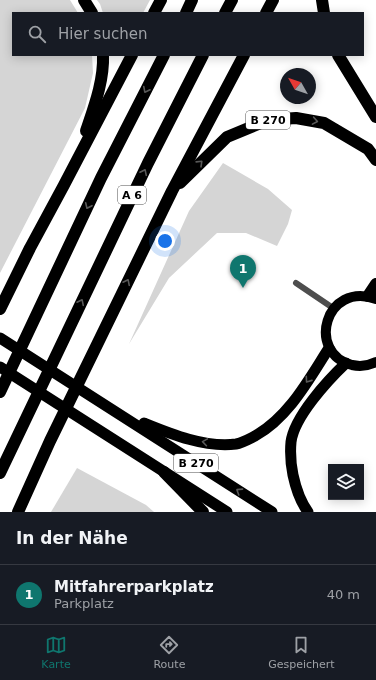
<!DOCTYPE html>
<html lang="de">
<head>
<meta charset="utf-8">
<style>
  :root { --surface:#171b24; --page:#242831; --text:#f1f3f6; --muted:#9ea1a6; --line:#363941; --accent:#0f766e }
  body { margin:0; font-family:"DejaVu Sans",sans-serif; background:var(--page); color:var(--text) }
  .controls { position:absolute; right:12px; bottom:12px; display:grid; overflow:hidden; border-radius:0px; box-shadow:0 2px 10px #0003 }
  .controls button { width:36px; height:36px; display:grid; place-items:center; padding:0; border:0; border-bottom:1px solid var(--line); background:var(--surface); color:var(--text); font:20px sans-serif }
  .compass { position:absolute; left:280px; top:68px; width:36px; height:36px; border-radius:50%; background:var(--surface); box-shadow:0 2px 10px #0003; rotate:310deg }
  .you { position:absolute; left:165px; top:241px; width:14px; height:14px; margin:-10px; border:3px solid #fff; border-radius:50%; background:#1a73e8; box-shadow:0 0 0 6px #1a73e833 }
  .badge { display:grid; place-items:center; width:26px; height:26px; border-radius:50%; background:var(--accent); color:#fff; font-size:13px; font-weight:700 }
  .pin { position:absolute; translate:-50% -33px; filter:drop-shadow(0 1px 2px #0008) }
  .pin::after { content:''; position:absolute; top:21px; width:14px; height:12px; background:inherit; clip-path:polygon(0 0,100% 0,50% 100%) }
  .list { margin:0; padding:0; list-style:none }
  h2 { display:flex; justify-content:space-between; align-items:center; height:52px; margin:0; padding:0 16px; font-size:17px }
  h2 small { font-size:13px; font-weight:400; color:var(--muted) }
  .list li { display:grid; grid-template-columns:26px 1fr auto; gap:12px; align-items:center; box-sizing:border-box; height:60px; padding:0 16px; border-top:1px solid var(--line) }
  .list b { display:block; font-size:15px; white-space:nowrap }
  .list p { margin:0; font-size:13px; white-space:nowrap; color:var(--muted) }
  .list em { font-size:13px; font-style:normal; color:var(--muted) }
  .icon { flex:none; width:22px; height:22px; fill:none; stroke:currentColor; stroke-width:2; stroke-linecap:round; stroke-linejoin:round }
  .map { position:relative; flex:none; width:376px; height:512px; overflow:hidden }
  .search { position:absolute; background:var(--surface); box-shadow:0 2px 10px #0003; left:12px; right:12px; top:12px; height:44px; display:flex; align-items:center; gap:10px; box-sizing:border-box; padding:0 14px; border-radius:0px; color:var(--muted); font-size:15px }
  .sheet { height:112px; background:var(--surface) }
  nav { display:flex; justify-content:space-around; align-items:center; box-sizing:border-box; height:56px; border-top:1px solid var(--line); background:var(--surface); font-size:11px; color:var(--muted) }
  nav a { display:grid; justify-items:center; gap:2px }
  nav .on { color:var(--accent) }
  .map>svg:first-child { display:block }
  .green { fill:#d5d5d5 }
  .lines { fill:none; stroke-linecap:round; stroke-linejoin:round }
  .service { stroke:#4e4e4e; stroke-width:6 }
  .primary { stroke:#000; stroke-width:10 }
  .trunk { stroke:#000; stroke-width:11 }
  .motorway { stroke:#000; stroke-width:12 }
  .oneway { stroke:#595959 }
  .labels { text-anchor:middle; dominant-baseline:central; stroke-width:3.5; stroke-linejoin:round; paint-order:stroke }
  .shield { fill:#fff; stroke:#4c4c4c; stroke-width:1 }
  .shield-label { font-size:11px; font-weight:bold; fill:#000 }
</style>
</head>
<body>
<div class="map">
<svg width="376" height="512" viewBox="0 0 376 512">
  <rect width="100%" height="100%" fill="#fff"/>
  <!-- green -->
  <g class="green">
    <path d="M0,0h70l8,13h-65v42h79l1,18 -8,35 -85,165z"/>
    <path d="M97,0h53l-7,13h-40l-3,-9z"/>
    <path d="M223,163l45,26 24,21 -4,14 -11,22 -31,-13h-29l-48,45 -40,66 60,-133z"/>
    <path d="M77,468l69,37 8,7h-103z"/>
  </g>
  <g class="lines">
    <!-- service -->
    <path class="service" d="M296,283l37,25"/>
    <!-- primary -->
    <path class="primary" d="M376,299c-51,-18 -70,54 -24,66 9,2 16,1 24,-3"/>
    <!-- trunk -->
    <g class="trunk">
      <path d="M0,338l272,174"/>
      <path d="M0,367l227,145"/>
      <path d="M144,423c27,11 61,25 92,21 6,-1 13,-5 19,-8 34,-19 54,-57 74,-88"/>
      <path d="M308,512c-8,-11 -12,-23 -15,-37 -2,-10 -3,-22 -2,-33 3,-25 37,-62 55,-79"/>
    </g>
    <!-- motorway -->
    <g class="motorway">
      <path d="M84,0l8,13"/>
      <path d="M322,0l2,13"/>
      <path d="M154,13l7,-13"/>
      <path d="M186,13l6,-13"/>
      <path d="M225,13l7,-13"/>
      <path d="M266,13l7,-13"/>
      <path d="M338,55l38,62"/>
      <path d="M86,131c8,-24 18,-50 17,-76"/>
      <path d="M180,183l47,-46 41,-17 28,-2 28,5 44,26 8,11"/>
      <path d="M368,296l8,-12"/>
      <path d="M0,309l30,-61 34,-63 68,-130"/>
      <path d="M0,392l101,-214 63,-123"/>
      <path d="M164,472l39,40"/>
      <path d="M0,473l148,-310 55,-108"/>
      <path d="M18,512l32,-71 122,-250 72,-136"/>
    </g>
  </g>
  <!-- one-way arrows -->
  <defs><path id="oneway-chevron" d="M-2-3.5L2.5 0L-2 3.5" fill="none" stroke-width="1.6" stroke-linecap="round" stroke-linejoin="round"/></defs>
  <g class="oneway">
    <use href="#oneway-chevron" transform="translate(146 90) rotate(117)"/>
    <use href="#oneway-chevron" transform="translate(315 121) rotate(10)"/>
    <use href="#oneway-chevron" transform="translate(200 163) rotate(-44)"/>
    <use href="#oneway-chevron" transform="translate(144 172) rotate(-64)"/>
    <use href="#oneway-chevron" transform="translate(88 206) rotate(115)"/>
    <use href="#oneway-chevron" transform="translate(127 282) rotate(-64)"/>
    <use href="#oneway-chevron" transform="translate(81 302) rotate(-64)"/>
    <use href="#oneway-chevron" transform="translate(308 380) rotate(125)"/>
    <use href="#oneway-chevron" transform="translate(205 442) rotate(-171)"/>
    <use href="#oneway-chevron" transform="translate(239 491) rotate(-147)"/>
  </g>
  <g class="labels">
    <!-- shield labels -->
    <g class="shield">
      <rect x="246" y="111" width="44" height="18" rx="3"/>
      <rect x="118" y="186" width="28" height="18" rx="3"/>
      <rect x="174" y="454" width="44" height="18" rx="3"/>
    </g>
    <g class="shield-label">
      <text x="268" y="120">B 270</text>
      <text x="132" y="195">A 6</text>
      <text x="196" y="463">B 270</text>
    </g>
  </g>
</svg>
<div class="controls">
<button><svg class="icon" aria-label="layers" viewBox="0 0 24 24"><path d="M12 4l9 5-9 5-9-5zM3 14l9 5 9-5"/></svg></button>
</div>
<svg class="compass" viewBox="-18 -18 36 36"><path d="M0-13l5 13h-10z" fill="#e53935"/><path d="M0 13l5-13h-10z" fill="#9ea1a6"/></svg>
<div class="you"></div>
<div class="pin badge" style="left:243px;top:288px">1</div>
<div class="search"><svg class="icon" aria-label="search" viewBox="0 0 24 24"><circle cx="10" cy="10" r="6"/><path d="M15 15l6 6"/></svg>Hier suchen</div>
</div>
<section class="sheet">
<h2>In der Nähe<small></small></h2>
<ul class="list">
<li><span class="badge">1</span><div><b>Mitfahrerparkplatz</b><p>Parkplatz</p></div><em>40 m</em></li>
</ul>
</section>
<nav>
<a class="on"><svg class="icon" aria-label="map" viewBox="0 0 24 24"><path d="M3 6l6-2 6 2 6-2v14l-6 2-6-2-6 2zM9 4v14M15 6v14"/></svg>Karte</a>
<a><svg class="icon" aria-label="directions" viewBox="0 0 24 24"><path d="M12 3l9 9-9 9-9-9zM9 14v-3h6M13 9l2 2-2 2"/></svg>Route</a>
<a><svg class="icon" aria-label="saved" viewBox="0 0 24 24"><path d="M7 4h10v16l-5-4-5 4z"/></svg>Gespeichert</a>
</nav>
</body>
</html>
